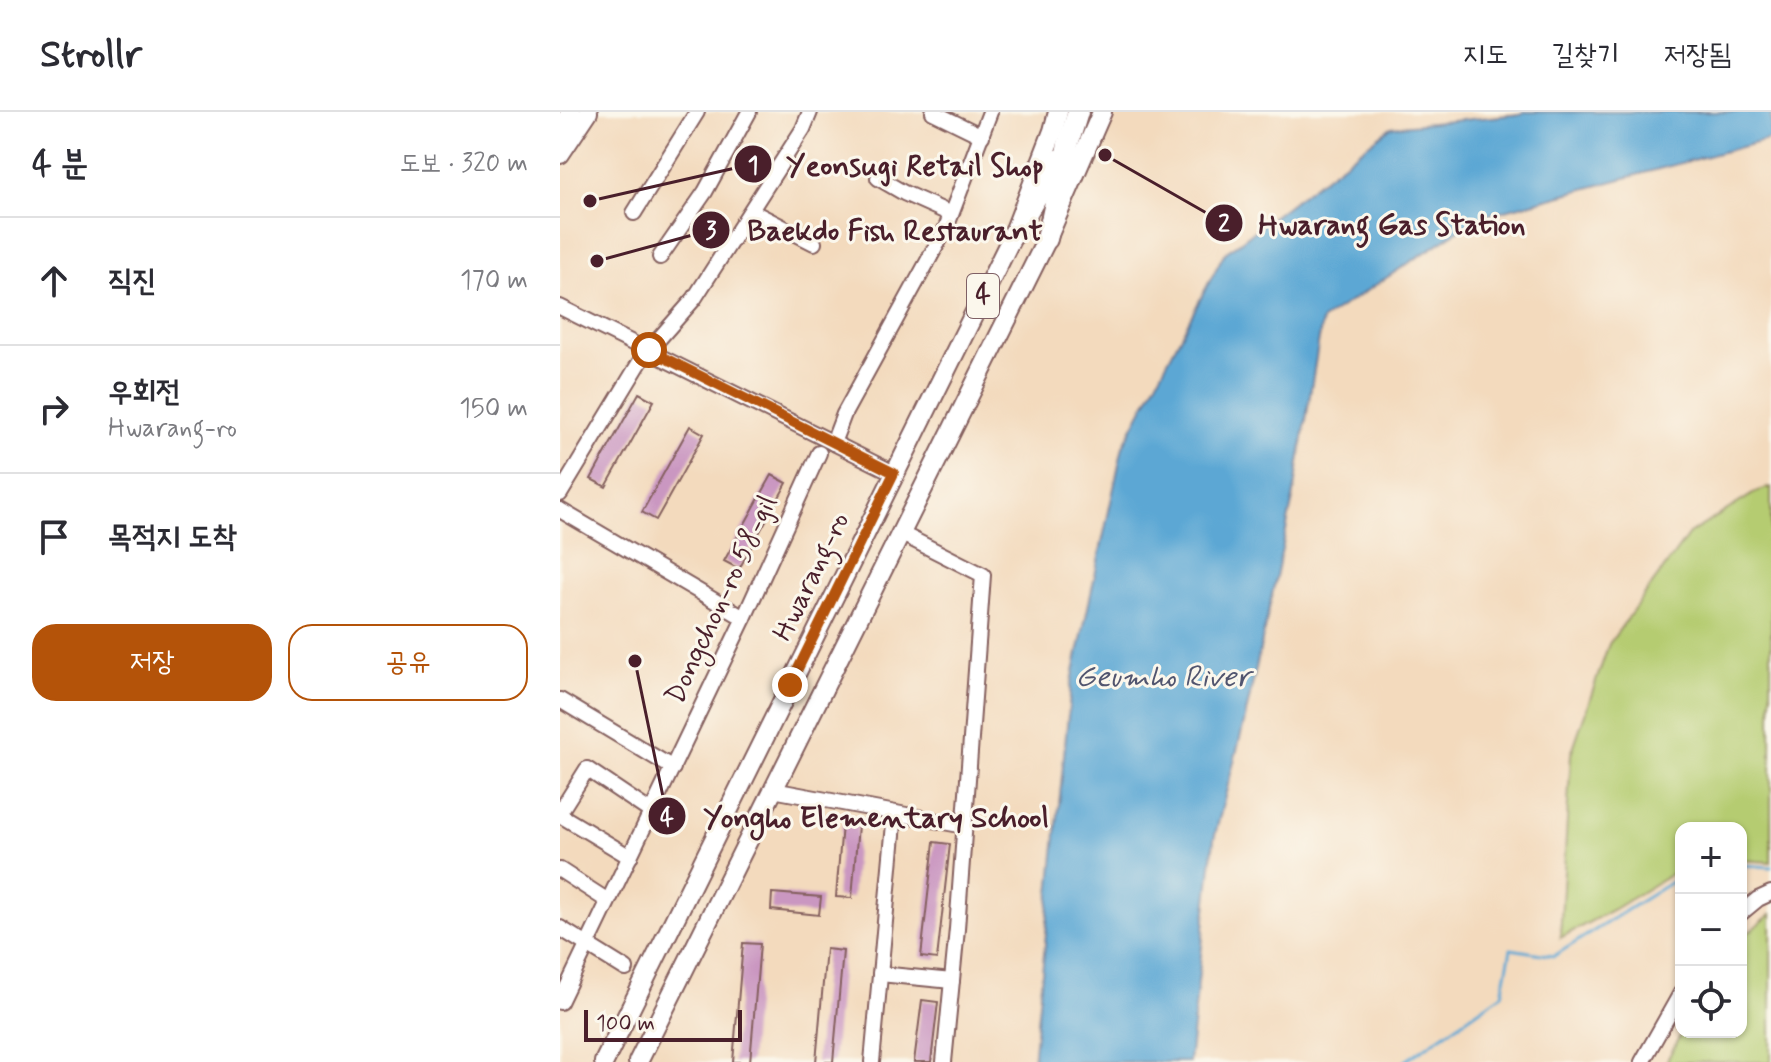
<!DOCTYPE html>
<html lang="ko">
<head>
<meta charset="utf-8">
<style>
  :root { --surface:#fff; --page:#f2f2f3; --text:#2b2b33; --muted:#7c7c81; --line:#e1e1e2; --accent:#b45309 }
  body { margin:0; font-family:Mynerve,"Poor Story",sans-serif; background:var(--page); color:var(--text) }
  .controls { position:absolute; right:24px; bottom:24px; display:grid; overflow:hidden; border-radius:16px; box-shadow:0 2px 6px #0004 }
  .controls button { width:72px; height:72px; display:grid; place-items:center; padding:0; border:0; border-bottom:2px solid var(--line); background:var(--surface); color:var(--text); font:40px sans-serif }
  .scale { position:absolute; left:24px; bottom:20px; width:158px; box-sizing:border-box; padding-left:8px; border:4px solid #4a1f2b; border-top:0; font-size:22px; line-height:28px; white-space:nowrap; color:#4a1f2b; -webkit-text-stroke:6px #fbf7ec; paint-order:stroke }
  .stop { position:absolute; width:24px; height:24px; margin:-18px; border:6px solid #b45309; border-radius:50%; background:#fff }
  .stop.end { background:#b45309; border-color:#fff; box-shadow:0 2px 8px #0008 }
  .list { margin:0; padding:0; list-style:none }
  h2 { display:flex; justify-content:space-between; align-items:center; height:104px; margin:0; padding:0 32px; font-size:34px }
  h2 small { font-size:26px; font-weight:400; color:var(--muted) }
  .list li { display:grid; grid-template-columns:52px 1fr auto; gap:24px; align-items:center; box-sizing:border-box; height:128px; padding:0 32px; border-top:2px solid var(--line) }
  .list b { display:block; font-size:30px; white-space:nowrap }
  .list p { margin:0; font-size:26px; white-space:nowrap; color:var(--muted) }
  .list em { font-size:26px; font-style:normal; color:var(--muted) }
  .actions { display:flex; gap:16px; padding:24px 32px }
  .actions a { flex:1; padding:18px 0; border:2px solid var(--accent); border-radius:24px; text-align:center; font-size:28px; color:var(--accent) }
  .actions .main { background:var(--accent); color:#fff }
  .icon { flex:none; width:44px; height:44px; fill:none; stroke:currentColor; stroke-width:2; stroke-linecap:round; stroke-linejoin:round }
  .map { position:relative; flex:none; width:1211px; height:950px; overflow:hidden }
  header { display:flex; align-items:center; gap:48px; box-sizing:border-box; height:112px; padding:0 40px; background:var(--surface); border-bottom:2px solid var(--line) }
  header strong { font-size:38px }
  nav { display:flex; gap:44px; margin-inline-start:auto; font-size:28px }
  main { display:flex }
  aside { flex:1; background:var(--surface) }
  .map>svg:first-child { display:block }
  .green { fill:#b5cc71; stroke:#80764e; stroke-width:2 }
  .water { fill:#5ba7d4; stroke:#526380; stroke-width:2 }
  .lines { fill:none; stroke-linecap:round; stroke-linejoin:round }
  .stream { stroke:#5ba7d4; stroke-width:3 }
  .building { fill:#ca97c1 }
  .minor-casing { stroke:#85605e; stroke-width:18 }
  .major-casing { stroke:#85605e; stroke-width:22 }
  .highway-casing { stroke:#85605e; stroke-width:24 }
  .minor { stroke:#fff; stroke-width:14 }
  .major { stroke:#fff; stroke-width:18 }
  .highway { stroke:#fff; stroke-width:20 }
  .route { stroke:#b45309; stroke-width:10 }
  .labels { text-anchor:middle; dominant-baseline:central; stroke-width:6; stroke-linejoin:round; paint-order:stroke }
  .shield { fill:#fbf7ec; stroke:#7f6065; stroke-width:2 }
  .shield-label { font-size:26px; font-weight:bold; fill:#4a1f2b }
  .street-label { font-size:28px; fill:#4a1f2b; stroke:#fbf7ec }
  .water-label { font-size:30px; font-style:italic; fill:#51556f; stroke:#fbf7ec }
  .leader { fill:none; stroke:#4a1f2b; stroke-width:3 }
  .callout-dot { fill:#4a1f2b; stroke:#fbf7ec; stroke-width:3 }
  .mark-label { font-size:24px; text-anchor:middle; font-weight:bold; fill:#fff }
  .callout-label { font-size:30px; text-anchor:middle; font-weight:bold; fill:#4a1f2b; stroke:#fbf7ec; stroke-width:6; stroke-linejoin:round; paint-order:stroke }
</style>
</head>
<body>
<header>
<strong>Strollr</strong>
<nav><a>지도</a><a>길찾기</a><a>저장됨</a></nav>
</header>
<main>
<aside>
<h2>4 분<small>도보 · 320 m</small></h2>
<ul class="list">
<li><svg class="icon" aria-label="ahead" viewBox="0 0 24 24"><path d="M12 20V5M6 11l6-6 6 6"/></svg><div><b>직진</b></div><em>170 m</em></li>
<li><svg class="icon" aria-label="right" viewBox="0 0 24 24"><path d="M7 20v-9h11M14 6l5 5-5 5"/></svg><div><b>우회전</b><p>Hwarang-ro</p></div><em>150 m</em></li>
<li><svg class="icon" aria-label="arrive" viewBox="0 0 24 24"><path d="M6 21V4h12l-3 4 3 4H6"/></svg><div><b>목적지 도착</b></div></li>
</ul>
<div class="actions"><a class="main">저장</a><a>공유</a></div>
</aside>
<div class="map">
<svg width="1211" height="950" viewBox="0 0 1211 950">
  <rect width="100%" height="100%" fill="#fbf7ec"/>
  <filter id="ink" filterUnits="userSpaceOnUse"><feTurbulence type="fractalNoise" baseFrequency=".0125" numOctaves="2"/><feDisplacementMap in="SourceGraphic" scale="16" xChannelSelector="R" yChannelSelector="G"/><feConvolveMatrix kernelMatrix="1 2 1 2 8 2 1 2 1" color-interpolation-filters="sRGB"/></filter>
  <filter id="wash" filterUnits="userSpaceOnUse"><feTurbulence type="fractalNoise" baseFrequency=".006" numOctaves="4" result="noise"/><feDisplacementMap in="SourceGraphic" scale="32" xChannelSelector="R" yChannelSelector="G"/><feGaussianBlur stdDeviation="1.8" result="paint"/><feColorMatrix in="noise" values="0 0 0 0 0 0 0 0 0 0 0 0 0 0 0 0 0 1.4 0 .05"/><feComposite in="paint" operator="in"/></filter>
  <g filter="url(#wash)">
    <rect width="100%" height="100%" fill="#f3dabd"/>
    <!-- green -->
    <g class="green">
      <path d="M1211,375v375l-30,-2v-32h-60v40l-67,41 -54,29 11,-184 38,-110 80,-110 69,-43z"/>
      <path d="M1211,802v148h-105l16,-30h59v-93z"/>
    </g>
    <!-- water -->
    <path class="water" d="M964,0h247v27l-292,78 -157,103 -28,174 -50,229 -30,116 -25,223h-156l38,-376 52,-240 101,-192 167,-127 130,-13z"/>
    <g class="lines">
      <!-- stream -->
      <g class="stream">
        <path d="M1181,753l30,2"/>
        <path d="M844,950l98,-68 9,-45 43,7 127,-80"/>
      </g>
    </g>
    <g id="blocks">
      <!-- building -->
      <g class="building">
        <path d="M79,281l15,8 -48,86 -15,-8z"/>
        <path d="M130,314l14,8 -48,86 -14,-8z"/>
        <path d="M212,363l15,8 -48,86 -15,-8z"/>
        <path d="M282,712l16,1 -6,73 -16,-1z"/>
        <path d="M374,730l16,2 -13,115 -16,-2z"/>
        <path d="M212,781l49,4 -2,18 -48,-5z"/>
        <path d="M183,831l17,1 -10,118h-17z"/>
        <path d="M266,837l17,2 -10,111h-17z"/>
        <path d="M362,888l16,2 -7,60h-17z"/>
      </g>
    </g>
  </g>
  <g filter="url(#ink)">
    <use href="#blocks" fill-opacity="0" stroke="#85605e" stroke-width="2"/>
    <g class="lines">
      <!-- minor casing -->
      <g class="minor-casing">
        <g id="minor">
          <path d="M373,0l49,24"/>
          <path d="M318,66l26,15 47,21"/>
          <path d="M191,99l63,32"/>
          <path d="M74,101l63,-101"/>
          <path d="M100,145l45,-65 44,-80"/>
          <path d="M0,195l334,166"/>
          <path d="M273,331l11,-29 102,-186 44,-116"/>
          <path d="M0,382l83,-137 51,-58 109,-170 7,-17"/>
          <path d="M0,398l184,108"/>
          <path d="M342,422l81,41 -26,354 -13,133"/>
          <path d="M0,588l113,68"/>
          <path d="M213,678l192,36"/>
          <path d="M0,700l27,-43 64,43"/>
          <path d="M0,703l70,42"/>
          <path d="M0,758l48,31"/>
          <path d="M1181,801l17,-14 13,-6"/>
          <path d="M0,816l66,41"/>
          <path d="M320,862l72,7"/>
          <path d="M0,890l184,-384 75,-165"/>
          <path d="M312,950l23,-249"/>
          <path d="M1082,950l39,-69"/>
        </g>
      </g>
      <!-- major casing -->
      <g class="major-casing">
        <g id="major">
          <path d="M0,16l11,-16"/>
          <path d="M0,42l28,-42"/>
          <path d="M44,950l409,-827 40,-104 5,-19"/>
          <path d="M78,950l409,-823 55,-127"/>
        </g>
      </g>
      <!-- highway casing -->
      <g class="highway-casing">
        <g id="highway">
          <path d="M453,123l46,-75"/>
          <path d="M487,127l21,-95 10,-32"/>
        </g>
      </g>
      <!-- minor -->
      <use href="#minor" class="minor"/>
      <!-- major -->
      <use href="#major" class="major"/>
      <!-- highway -->
      <use href="#highway" class="highway"/>
    </g>
  </g>
  <g class="lines" filter="url(#ink)">
    <!-- route -->
    <path class="route" d="M89,238l245,123 -104,212"/>
  </g>
  <g class="labels">
    <!-- shield labels -->
    <rect class="shield" x="407" y="162" width="32" height="44" rx="6"/>
    <g class="shield-label">
      <text x="423" y="184">4</text>
    </g>
    <!-- street labels -->
    <g class="street-label">
      <text transform="translate(252 465) rotate(-64)">Hwarang-ro</text>
      <text transform="translate(162 488) rotate(-65)">Dongchon-ro 58-gil</text>
    </g>
    <!-- water labels -->
    <g class="water-label">
      <text x="603" y="565">Geumho River</text>
    </g>
  </g>
  <!-- callouts -->
  <path class="leader" d="M30 89L193 52M545 43L664 111M37 149L151 118M75 549L107 704"/>
  <g class="callout-dot">
    <circle cx="30" cy="89" r="8"/>
    <circle cx="545" cy="43" r="8"/>
    <circle cx="37" cy="149" r="8"/>
    <circle cx="75" cy="549" r="8"/>
    <circle cx="193" cy="52" r="20"/>
    <circle cx="664" cy="111" r="20"/>
    <circle cx="151" cy="118" r="20"/>
    <circle cx="107" cy="704" r="20"/>
  </g>
  <g class="mark-label">
    <text x="193" y="61">1</text>
    <text x="664" y="119">2</text>
    <text x="151" y="126">3</text>
    <text x="107" y="713">4</text>
  </g>
  <g class="callout-label">
    <text x="355" y="63">Yeonsugi Retail Shop</text>
    <text x="832" y="122">Hwarang Gas Station</text>
    <text x="335" y="128">Baekdo Fish Restaurant</text>
    <text x="316" y="715">Yongho Elementary School</text>
  </g>
</svg>
<div class="controls">
<button>+</button>
<button>−</button>
<button><svg class="icon" aria-label="locate" viewBox="0 0 24 24"><circle cx="12" cy="12" r="6"/><path d="M12 2v4M12 18v4M2 12h4M18 12h4"/></svg></button>
</div>
<div class="scale">100 m</div>
<div class="stop" style="left:89px;top:238px"></div>
<div class="stop end" style="left:230px;top:573px"></div>
</div>
</main>
</body>
</html>
